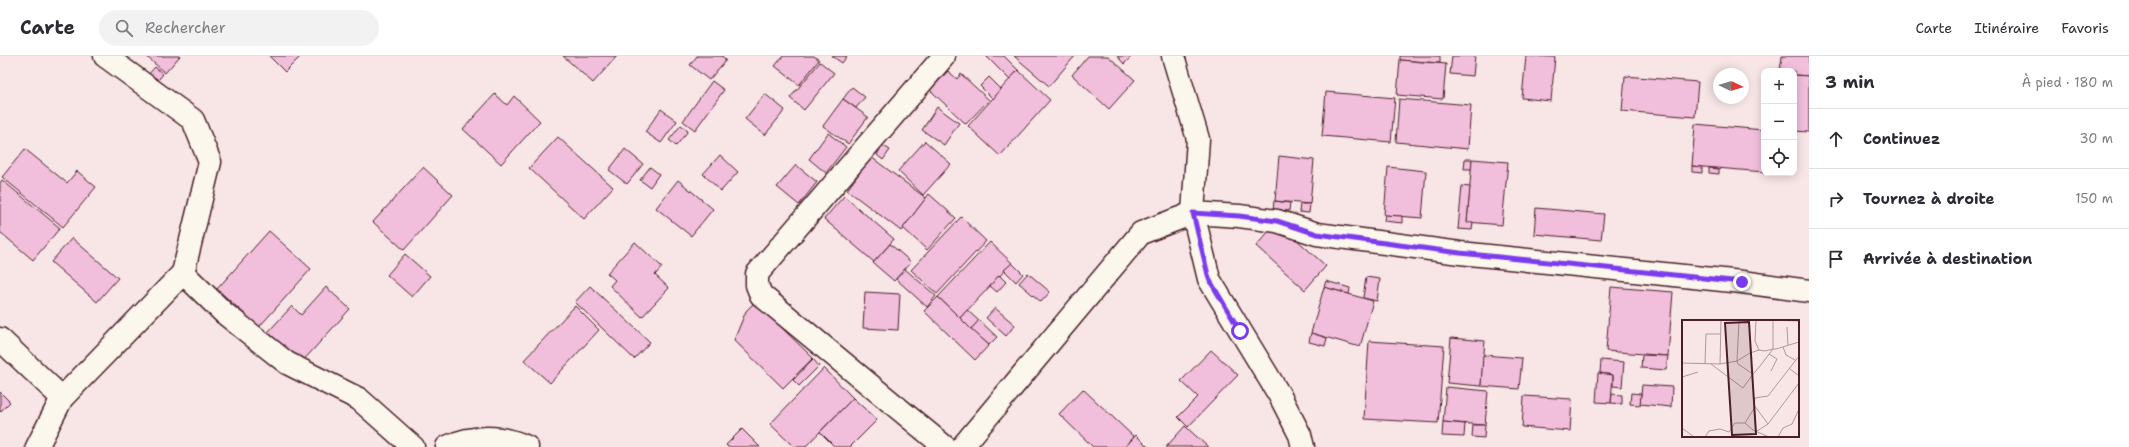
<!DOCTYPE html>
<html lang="fr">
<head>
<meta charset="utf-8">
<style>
  :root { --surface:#fff; --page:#f2f2f3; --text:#2b2b33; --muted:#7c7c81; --line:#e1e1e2 }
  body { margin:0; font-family:"Shantell Sans",sans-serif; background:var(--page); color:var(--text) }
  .controls { position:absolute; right:12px; top:12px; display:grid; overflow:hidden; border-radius:8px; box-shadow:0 2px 10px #0003 }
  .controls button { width:36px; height:36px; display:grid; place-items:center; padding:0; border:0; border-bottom:1px solid var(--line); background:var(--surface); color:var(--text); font:20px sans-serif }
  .compass { position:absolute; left:1713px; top:12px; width:36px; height:36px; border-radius:50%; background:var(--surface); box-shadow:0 2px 10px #0003; rotate:94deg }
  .stop { position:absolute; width:12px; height:12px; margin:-9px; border:3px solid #7c3aed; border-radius:50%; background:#fff }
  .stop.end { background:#7c3aed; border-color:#fff; box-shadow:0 1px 4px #0008 }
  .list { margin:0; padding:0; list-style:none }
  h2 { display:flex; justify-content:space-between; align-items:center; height:52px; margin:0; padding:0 16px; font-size:17px }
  h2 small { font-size:13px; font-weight:400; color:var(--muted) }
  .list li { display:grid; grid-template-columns:26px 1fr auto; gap:12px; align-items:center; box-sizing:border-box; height:60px; padding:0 16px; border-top:1px solid var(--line) }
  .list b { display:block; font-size:15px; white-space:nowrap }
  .list em { font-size:13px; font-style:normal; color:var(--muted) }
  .icon { flex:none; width:22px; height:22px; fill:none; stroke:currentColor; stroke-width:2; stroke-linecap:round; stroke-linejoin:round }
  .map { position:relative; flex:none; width:1809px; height:391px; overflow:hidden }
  header { display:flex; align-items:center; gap:24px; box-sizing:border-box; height:56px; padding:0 20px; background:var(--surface); border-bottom:1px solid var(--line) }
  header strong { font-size:19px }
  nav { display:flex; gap:22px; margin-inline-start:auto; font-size:14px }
  .search { width:280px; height:36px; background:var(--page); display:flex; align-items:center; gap:10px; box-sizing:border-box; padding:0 14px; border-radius:22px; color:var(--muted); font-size:15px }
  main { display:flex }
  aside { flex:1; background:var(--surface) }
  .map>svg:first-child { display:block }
  .building { fill:#f1bedb; stroke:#4a1f2b }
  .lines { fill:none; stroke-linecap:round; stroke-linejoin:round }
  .minor-casing { stroke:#4a1f2b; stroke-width:25 }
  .minor { stroke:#fbf7ec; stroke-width:22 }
  .route { stroke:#7c3aed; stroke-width:5 }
  .inset-road { fill:none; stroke:#b2969c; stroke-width:1 }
  .view { fill:#4a1f2b; fill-opacity:0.15; stroke:#4a1f2b; stroke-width:2 }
  .inset-edge { fill:none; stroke:#4a1f2b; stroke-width:2 }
</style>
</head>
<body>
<header>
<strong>Carte</strong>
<div class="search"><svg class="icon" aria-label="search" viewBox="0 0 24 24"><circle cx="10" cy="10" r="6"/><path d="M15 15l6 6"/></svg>Rechercher</div>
<nav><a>Carte</a><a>Itinéraire</a><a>Favoris</a></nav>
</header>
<main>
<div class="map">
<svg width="1809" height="391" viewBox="0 0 1809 391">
  <rect width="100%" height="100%" fill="#f8e6e7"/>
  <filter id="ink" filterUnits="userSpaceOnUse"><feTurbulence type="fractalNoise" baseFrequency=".025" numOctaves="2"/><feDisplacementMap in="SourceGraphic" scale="8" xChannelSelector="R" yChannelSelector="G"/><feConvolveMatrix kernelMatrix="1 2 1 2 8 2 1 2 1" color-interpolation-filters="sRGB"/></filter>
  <g filter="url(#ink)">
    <!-- building -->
    <g class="building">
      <path d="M146,0h34l-15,17z"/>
      <path d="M269,0h32l-16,16z"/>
      <path d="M563,0h54l-24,27z"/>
      <path d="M697,0h25l4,4 -17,20 -19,-15z"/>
      <path d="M783,0h31l5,4 -20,25 -24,-19z"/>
      <path d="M832,0h15l-5,7z"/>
      <path d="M986,0h18l14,14 -8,10z"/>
      <path d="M1014,0h61l-26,30z"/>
      <path d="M1088,0h20l27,24 -26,29 -37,-34z"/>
      <path d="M1117,0h15l-8,8z"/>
      <path d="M1400,0h40v7l-40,-3z"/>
      <path d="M1452,0h23l-2,20 -23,-2z"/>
      <path d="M1526,0l29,1 -4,44 -29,-3z"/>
      <path d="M1782,0h27v20l-15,-1v-4h-14z"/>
      <path d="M1400,4l46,4 -3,35 -46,-4z"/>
      <path d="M820,6l14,11 -30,37 -14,-12z"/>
      <path d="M155,11l8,7 -8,10 -9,-7z"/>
      <path d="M1018,14l32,30 -50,56 -32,-30z"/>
      <path d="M948,15l9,8 4,-5 28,26 -23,24 -36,-34z"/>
      <path d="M1794,19l15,1v56l-15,-1z"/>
      <path d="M1625,20l73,6 -3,35 -73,-6z"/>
      <path d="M989,21l12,12 -8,10 -13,-13z"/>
      <path d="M712,25l12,9 -29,40 -12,-9z"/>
      <path d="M852,31l13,10 -9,11 -13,-9z"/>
      <path d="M1326,36l69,6 -4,44 -69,-6z"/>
      <path d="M495,38l12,11 7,-9 26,25 -39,43 -38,-35z"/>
      <path d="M765,38l20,16 -20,25 -20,-16z"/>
      <path d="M843,43l25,18 -20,27 -25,-18z"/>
      <path d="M1399,43l72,6 -3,44 -72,-7z"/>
      <path d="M937,51l22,16 -15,22 -22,-15z"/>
      <path d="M661,53l16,12 -16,22 -16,-11z"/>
      <path d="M1695,68l69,6v42l-72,-6z"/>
      <path d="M681,69l7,6 -12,15 -7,-6z"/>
      <path d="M828,77l18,14 -20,26 -17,-14z"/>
      <path d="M558,81l55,50 -29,32 -55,-51z"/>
      <path d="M925,85l26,23 -28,31 -25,-24z"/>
      <path d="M882,89l8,5 -7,10 -6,-5z"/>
      <path d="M25,93l42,34 10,-12 19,16 -33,40 -61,-50z"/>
      <path d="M625,93l18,15 -16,20 -18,-14z"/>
      <path d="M720,99l18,17 -17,19 -18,-17z"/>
      <path d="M1279,100l35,4 -4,44 -35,-3z"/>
      <path d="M871,101l55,41 -25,33 -54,-41z"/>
      <path d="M1465,103h7v10h-8z"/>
      <path d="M1472,103l36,3 -6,63 -35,-3z"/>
      <path d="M796,109l21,17 -18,23 -22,-18z"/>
      <path d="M1692,110l10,1v6l-10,-1z"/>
      <path d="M423,111l30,28 -49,55 -31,-28z"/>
      <path d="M650,111l9,7 -9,13 -10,-7z"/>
      <path d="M1388,111l38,4 -4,47 -38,-3z"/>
      <path d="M1709,112l10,1v5l-10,-1z"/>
      <path d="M2,124l58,48 -27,32 -33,-28v-49z"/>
      <path d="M678,124l35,29 -22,27 -35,-28z"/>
      <path d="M1462,130l8,1 -3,35h6l-1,8 -14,-1z"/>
      <path d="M929,138l27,24 -29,32 -24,-22z"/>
      <path d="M844,140l50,43 -20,23 -50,-43z"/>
      <path d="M1274,145l16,2 -1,8 -16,-1z"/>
      <path d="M1300,148h10l-1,9 -10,-1z"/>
      <path d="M1536,152l68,6 -3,26 -67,-6z"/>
      <path d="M1385,159l17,1v7l-18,-2z"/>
      <path d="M961,161l25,24 -49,53 -26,-24z"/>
      <path d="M1277,166l49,44 -21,24 -49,-44z"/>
      <path d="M269,175l42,38 -52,58 -42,-38z"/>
      <path d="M72,182l46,40 -21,24 -46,-40z"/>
      <path d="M635,186l27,25 -7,8 14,13 -27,29 -32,-31 5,-6 -8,-7z"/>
      <path d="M990,186l22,21 -52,55 -22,-21z"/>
      <path d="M890,188l21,18 -17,19 -21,-18z"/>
      <path d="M405,198l25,22 -18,21 -25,-22z"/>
      <path d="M1012,207l11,11 -7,8 -12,-12z"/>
      <path d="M905,213l31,27 -9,11 -31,-28z"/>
      <path d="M1028,217l22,19 -9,10 -22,-19z"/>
      <path d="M999,219l7,7 -9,10 -7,-6z"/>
      <path d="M1366,221l14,2 -3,22 -14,-3z"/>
      <path d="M1326,225l24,7 -1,6 -25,-7z"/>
      <path d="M590,230l60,56 -16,17 -59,-57z"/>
      <path d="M326,231l24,22 -49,54 -33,-31 24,-26 9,9z"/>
      <path d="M1324,231l49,14 -13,46 -49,-14z"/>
      <path d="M1611,231l62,5 -5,64 -62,-5z"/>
      <path d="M865,236l35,2 -2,36 -35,-2z"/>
      <path d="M938,241l51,48 -14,15 -51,-49z"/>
      <path d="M755,246l58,56 -30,30 -49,-48 12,-29z"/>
      <path d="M575,250l24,24 -49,53 -26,-23z"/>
      <path d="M995,252l20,17 -9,11 -20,-18z"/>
      <path d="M967,254l12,11 -8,8 -11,-11z"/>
      <path d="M979,264l18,17 -8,8 -18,-16z"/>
      <path d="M1311,277l16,5 -2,8 -16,-4z"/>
      <path d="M1451,282l34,3 -4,45 -34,-3z"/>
      <path d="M1369,285l75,5 -6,77 -74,-4z"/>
      <path d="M1211,294l27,25 -50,52 -10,-10 20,-20 -17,-16z"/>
      <path d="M1483,299l39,3 -3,31 -38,-3z"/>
      <path d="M1642,299l26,1 -2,14 -25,-2z"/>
      <path d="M813,303l6,7 -20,20 -6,-6z"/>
      <path d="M1601,304l23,2 -2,25 -9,-1v-11l-13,-2z"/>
      <path d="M824,312l29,30 -48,49h-11l-24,-23z"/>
      <path d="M1598,317l15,2 -2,28 -15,-1z"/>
      <path d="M1642,329l30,2 -1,20 -31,-3z"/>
      <path d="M1446,331l42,4 -3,34 -42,-3z"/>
      <path d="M1083,333l51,48 -9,10h-32l-34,-33z"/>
      <path d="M0,336l10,10 -10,10z"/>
      <path d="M1631,337l10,1 -1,11 -10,-1z"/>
      <path d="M1612,338l10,1v9l-11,-1z"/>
      <path d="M1524,340l48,3 -2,32 -48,-4z"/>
      <path d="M853,342l24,22 -27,27h-15l-15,-15z"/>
      <path d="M1443,366l22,2 -1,13 -22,-1z"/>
      <path d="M1473,369h12l-1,13 -12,-1z"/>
      <path d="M1185,370l23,21h-42z"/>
      <path d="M742,373l18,18h-32l-2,-2z"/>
      <path d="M1136,379l12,12h-23z"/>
    </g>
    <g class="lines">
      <!-- minor casing -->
      <g class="minor-casing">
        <g id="minor">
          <path d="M105,0l88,64 17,42 -27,111 41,40 63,50 72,36 54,48"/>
          <path d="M944,0l-187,218v11l4,10 184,152"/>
          <path d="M1173,0l25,83 -5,74 46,3 38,5 40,13 143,19 282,29 67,9"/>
          <path d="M0,283l62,59"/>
          <path d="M37,391l25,-49 121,-125"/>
          <path d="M447,391c25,-12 55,-12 80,0"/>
          <path d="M962,391l179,-214 52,-20 16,66 71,117 20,39 3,12"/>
        </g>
      </g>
      <!-- minor -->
      <use href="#minor" class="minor"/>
    </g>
  </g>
  <g class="lines" filter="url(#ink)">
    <!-- route -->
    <path class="route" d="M1240,275l-31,-52 -16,-66 46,3 38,5 40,13 143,19 282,29"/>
  </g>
  <!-- overview -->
  <g transform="translate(1682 264)">
    <rect width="117" height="117" fill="#f8e6e7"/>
    <path class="inset-road" d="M74,0l-1,21 4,9M82,0l35,1M91,1v28l-13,17 -7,8 -15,-10 -1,-3 13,-8 9,-3 6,1 8,-2h3l23,-7M105,7l1,18M101,27l3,8 9,5M87,34l8,5 -6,12M0,43l38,1 1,-44M23,44l1,-30h14M29,44l32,24 10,-14M38,44l17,-3 2,-40 12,-1M107,48l10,8M0,57l16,-5M63,103l8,7 16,7M86,104l-14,-19 1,-7 13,-2 31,-40M0,108l12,9M75,111l11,-7 31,-41M23,117l4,-6 11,-2 9,3 6,-9h10l10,-16M96,117l5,-9 9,-4 7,-15"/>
    <path class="view" d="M67,2l7,112 -24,1 -7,-112z"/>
    <rect width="117" height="117" class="inset-edge"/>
  </g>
</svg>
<div class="controls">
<button>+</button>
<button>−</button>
<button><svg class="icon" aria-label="locate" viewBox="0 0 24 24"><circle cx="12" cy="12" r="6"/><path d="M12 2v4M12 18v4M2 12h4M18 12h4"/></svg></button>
</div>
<svg class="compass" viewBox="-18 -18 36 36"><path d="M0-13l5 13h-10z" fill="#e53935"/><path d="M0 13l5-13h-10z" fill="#7c7c81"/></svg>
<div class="stop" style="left:1240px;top:275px"></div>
<div class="stop end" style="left:1742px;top:226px"></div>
</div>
<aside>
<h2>3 min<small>À pied · 180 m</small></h2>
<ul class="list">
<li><svg class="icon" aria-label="ahead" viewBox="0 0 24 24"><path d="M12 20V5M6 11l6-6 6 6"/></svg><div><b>Continuez</b></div><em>30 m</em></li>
<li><svg class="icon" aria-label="right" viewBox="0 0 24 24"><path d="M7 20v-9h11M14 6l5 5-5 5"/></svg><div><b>Tournez à droite</b></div><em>150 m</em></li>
<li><svg class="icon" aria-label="arrive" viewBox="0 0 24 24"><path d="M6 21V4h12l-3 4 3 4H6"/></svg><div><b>Arrivée à destination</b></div></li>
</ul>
</aside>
</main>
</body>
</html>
